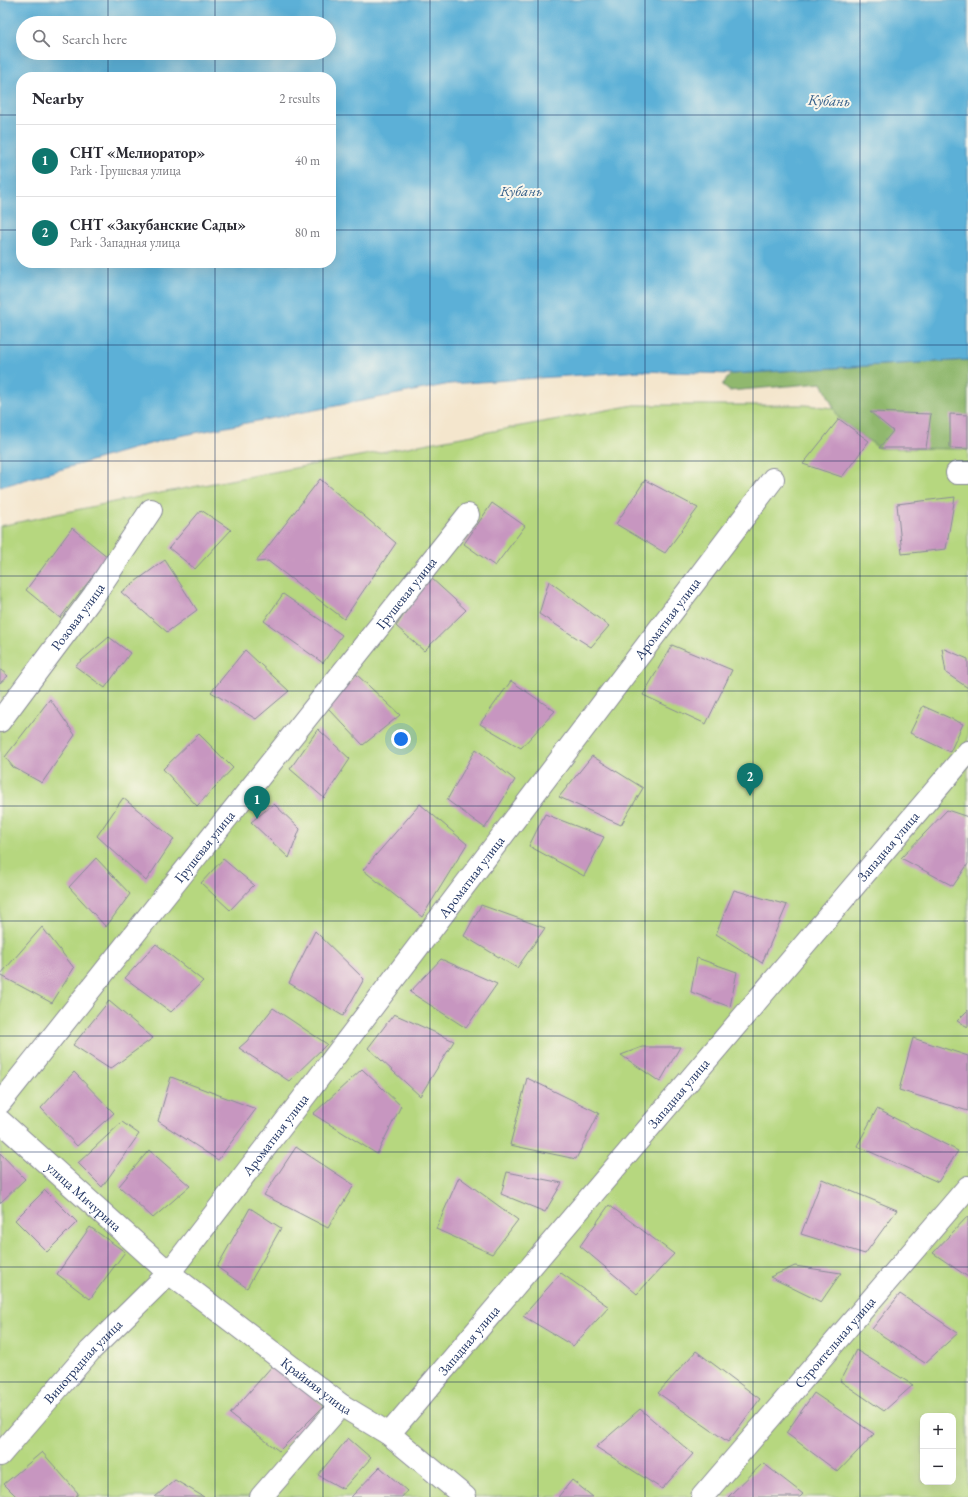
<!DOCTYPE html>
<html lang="en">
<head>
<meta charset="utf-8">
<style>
  :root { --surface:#fff; --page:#f7f7f7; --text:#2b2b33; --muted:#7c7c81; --line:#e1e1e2; --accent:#0f766e }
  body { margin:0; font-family:"EB Garamond",serif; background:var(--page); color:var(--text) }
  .controls { position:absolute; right:12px; bottom:12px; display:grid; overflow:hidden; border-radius:8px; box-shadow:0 4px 16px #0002 }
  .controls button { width:36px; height:36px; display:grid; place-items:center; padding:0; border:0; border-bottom:1px solid var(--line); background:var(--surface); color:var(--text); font:20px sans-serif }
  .you { position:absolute; left:401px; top:739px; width:14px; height:14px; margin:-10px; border:3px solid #fff; border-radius:50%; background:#1a73e8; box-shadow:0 0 0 6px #1a73e833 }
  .badge { display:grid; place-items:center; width:26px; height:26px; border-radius:50%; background:var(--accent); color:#fff; font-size:13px; font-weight:700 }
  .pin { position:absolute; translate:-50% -33px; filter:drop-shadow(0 1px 2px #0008) }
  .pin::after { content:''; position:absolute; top:21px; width:14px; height:12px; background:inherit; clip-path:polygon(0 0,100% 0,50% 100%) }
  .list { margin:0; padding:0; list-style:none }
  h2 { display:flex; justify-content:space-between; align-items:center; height:52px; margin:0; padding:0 16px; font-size:17px }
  h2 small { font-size:13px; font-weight:400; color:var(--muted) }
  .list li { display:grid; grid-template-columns:26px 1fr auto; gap:12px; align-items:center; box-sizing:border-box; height:72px; padding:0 16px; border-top:1px solid var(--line) }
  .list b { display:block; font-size:15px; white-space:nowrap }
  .list p { margin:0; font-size:13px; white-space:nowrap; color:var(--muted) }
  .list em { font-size:13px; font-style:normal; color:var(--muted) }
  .icon { flex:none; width:22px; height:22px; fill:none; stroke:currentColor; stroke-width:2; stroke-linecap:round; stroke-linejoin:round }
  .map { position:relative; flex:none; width:968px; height:1497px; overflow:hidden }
  .search { position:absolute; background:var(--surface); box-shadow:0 4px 16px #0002; left:16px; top:16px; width:320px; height:44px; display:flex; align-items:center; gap:10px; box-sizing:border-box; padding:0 14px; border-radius:22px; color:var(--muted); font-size:15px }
  .panel { position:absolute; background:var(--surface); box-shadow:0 4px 16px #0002; left:16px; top:72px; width:320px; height:196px; border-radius:16px }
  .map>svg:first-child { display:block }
  .green { fill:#b6d77f; stroke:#68836e; fill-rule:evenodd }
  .forest { fill:#90b86e; stroke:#567466 }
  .water { fill:#5bb0d7; stroke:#3b709a; fill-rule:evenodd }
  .building { fill:#c796c0 }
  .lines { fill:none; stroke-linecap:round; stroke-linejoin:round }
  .street-casing { stroke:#888a96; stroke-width:24 }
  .street { stroke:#fff; stroke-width:22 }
  .grid { fill:none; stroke:#1b2f5e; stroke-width:1; stroke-opacity:0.55 }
  .labels { text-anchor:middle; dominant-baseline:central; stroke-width:4; stroke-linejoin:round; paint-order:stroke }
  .street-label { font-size:14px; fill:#1b2f5e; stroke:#fbf7ec }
  .water-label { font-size:15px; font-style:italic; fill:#315c88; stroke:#fbf7ec }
</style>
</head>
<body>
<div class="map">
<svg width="968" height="1497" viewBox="0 0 968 1497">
  <rect width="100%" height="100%" fill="#fbf7ec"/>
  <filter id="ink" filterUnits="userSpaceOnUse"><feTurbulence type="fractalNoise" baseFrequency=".025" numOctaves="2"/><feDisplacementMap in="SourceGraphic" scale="8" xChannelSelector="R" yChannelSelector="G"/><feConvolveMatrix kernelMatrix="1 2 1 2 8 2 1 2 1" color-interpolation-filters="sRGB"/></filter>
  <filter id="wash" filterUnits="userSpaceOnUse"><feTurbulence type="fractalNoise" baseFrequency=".012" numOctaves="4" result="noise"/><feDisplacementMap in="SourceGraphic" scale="16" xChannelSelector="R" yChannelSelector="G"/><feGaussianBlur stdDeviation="0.9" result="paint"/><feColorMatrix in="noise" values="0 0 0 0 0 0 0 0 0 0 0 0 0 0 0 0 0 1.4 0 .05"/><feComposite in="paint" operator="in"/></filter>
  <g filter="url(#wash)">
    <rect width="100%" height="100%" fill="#f4e6cd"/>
    <!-- green -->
    <path class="green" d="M634,405h171l65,7 98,3v1082h-968v-971l128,-27zM923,1416h30v66h-30z"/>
    <!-- forest -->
    <path class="forest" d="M968,360v89l-89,-1 -40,-29 -17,-36 -93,8 -7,-6 9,-11z"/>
    <!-- water -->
    <path class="water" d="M0,0h968v360l-237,14 -90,-3 -191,13 -276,53 -174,50zM23,23h306v30h-306zM21,77h310v186h-310z"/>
    <g id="blocks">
      <!-- building -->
      <g class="building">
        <path d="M870,412l61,2 -5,34h-47l14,-17z"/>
        <path d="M950,414l18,1v34l-18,-1z"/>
        <path d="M839,419l30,22 -27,36 -39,-13z"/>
        <path d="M320,479l76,64 -52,76 -76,-58 -12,1z"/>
        <path d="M645,480l53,28 -33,45 -49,-29z"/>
        <path d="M955,497l-9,52 -44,5 -5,-50z"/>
        <path d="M492,503l33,23 -30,40 -31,-22z"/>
        <path d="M201,510l30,20 -36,39 -26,-21z"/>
        <path d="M72,528l36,29 -48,61 -34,-28z"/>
        <path d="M165,560l32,50 -30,22 -46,-40z"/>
        <path d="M430,577l36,33 -42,41 -28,-25z"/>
        <path d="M549,581l60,45 -18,21 -52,-33z"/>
        <path d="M283,594l59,41 -19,28 -59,-42z"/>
        <path d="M109,637l21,16 -25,35 -30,-22z"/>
        <path d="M672,645l60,25 -26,54 -63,-29z"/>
        <path d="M942,648l26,11v29l-22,-15z"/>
        <path d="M245,650l44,41 -33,28 -45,-27z"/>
        <path d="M0,669l8,7 -8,7z"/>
        <path d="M356,674l44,41 -37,30 -35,-37z"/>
        <path d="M511,681l44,30 -34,37 -41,-24z"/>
        <path d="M50,699l25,36 -33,48 -29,-16 -8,-10z"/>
        <path d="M923,706l40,18 -13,28 -40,-19z"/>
        <path d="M318,729l32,30 -26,39 -34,-29z"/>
        <path d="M199,734l34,34 -36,38 -34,-37z"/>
        <path d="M476,749l39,31 -30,48 -38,-28z"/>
        <path d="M592,756l51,32 -22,37 -62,-28z"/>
        <path d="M123,798l51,41 -28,42 -49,-45z"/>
        <path d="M274,804l26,25 -11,29 -38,-36z"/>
        <path d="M420,804l47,40 -45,73 -59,-47z"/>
        <path d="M947,810l21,7v47l-15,22 -52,-28z"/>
        <path d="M545,814l59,23 -20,39 -55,-30z"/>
        <path d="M96,858l34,36 -24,33 -37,-40z"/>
        <path d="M223,859l31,26 -24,25 -29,-27z"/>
        <path d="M734,890l53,15 -25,58 -46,-29z"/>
        <path d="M481,905l64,23 -28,40 -53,-32z"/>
        <path d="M42,927l32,41 -22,35 -52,-28z"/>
        <path d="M315,931l49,48 -21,37 -54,-33z"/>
        <path d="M156,944l47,37 -32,31 -46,-34z"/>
        <path d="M697,958l40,14 -7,35 -39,-15z"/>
        <path d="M441,959l56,25 -31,44 -56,-36z"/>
        <path d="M109,1001l44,37 -43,31 -37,-24z"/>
        <path d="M273,1008l54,36 -38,37 -50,-33 8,-7z"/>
        <path d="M968,1010v17l-11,-6z"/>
        <path d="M394,1014l60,27 -34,55 -52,-48z"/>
        <path d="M913,1038l55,18v55l-69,-21z"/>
        <path d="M642,1047h38l-20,35 -39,-27z"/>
        <path d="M362,1069l39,37 -24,48 -64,-40z"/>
        <path d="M74,1072l40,41 -37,33 -36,-38z"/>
        <path d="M171,1077l85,32 -38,51 -60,-39z"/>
        <path d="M527,1078l72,35 -23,46 -66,-14z"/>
        <path d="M877,1109l81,42 -20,31 -81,-36z"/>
        <path d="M122,1122l17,12 -37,53 -24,-24z"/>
        <path d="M296,1147l58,38 -26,43 -64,-33z"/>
        <path d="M149,1150l41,36 -37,32 -34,-32z"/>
        <path d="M0,1153l25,26 -25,24z"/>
        <path d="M507,1172l55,11 -17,29 -44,-18z"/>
        <path d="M459,1177l59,43 -26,34 -56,-25z"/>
        <path d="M822,1179l75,31 -32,44 -64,-20z"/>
        <path d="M45,1190l32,32 -30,30 -32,-32z"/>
        <path d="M609,1205l65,49 -37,40 -57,-48z"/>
        <path d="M250,1208l31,20 -34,60 -30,-21z"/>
        <path d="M968,1216v61l-35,-24z"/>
        <path d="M90,1227l35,25 -35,47 -33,-25z"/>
        <path d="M795,1266l46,7 -20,29 -51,-25z"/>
        <path d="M561,1273l48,34 -36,39 -50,-30z"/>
        <path d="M900,1294l58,39 -33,30 -53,-34z"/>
        <path d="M856,1350l57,35 -29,26 -44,-30z"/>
        <path d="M696,1351l64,48 -32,43 -70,-49z"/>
        <path d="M273,1365l51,41 -45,45 -49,-37z"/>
        <path d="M814,1393l60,41 -36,38 -52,-39z"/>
        <path d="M640,1409l53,45 -31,35 -66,-42z"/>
        <path d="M348,1438l23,20 -28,31 -25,-14z"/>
        <path d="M42,1452l36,41 -2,4h-59l-13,-13z"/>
        <path d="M763,1463l40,31 -3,3h-72z"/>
        <path d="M380,1467l27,24 -5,6h-51z"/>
        <path d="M175,1480l29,17h-49z"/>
        <path d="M572,1480l21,17h-35z"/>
      </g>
    </g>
  </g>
  <g filter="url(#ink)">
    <use href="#blocks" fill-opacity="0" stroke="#888a96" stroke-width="1"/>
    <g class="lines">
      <!-- street casing -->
      <g class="street-casing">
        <g id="street">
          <path d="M957,473h11"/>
          <path id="s1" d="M0,721l94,-126 57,-85"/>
          <path id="s2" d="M0,1103l468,-588"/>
          <path id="s3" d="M0,1121l169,152 172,132 48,29 76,63"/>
          <path id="s4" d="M389,1434l579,-682"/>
          <path id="s5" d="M0,1455l90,-104 79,-78 123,-160 481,-634"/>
          <path d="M261,1497l80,-92"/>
          <path id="s6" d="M702,1497l266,-310"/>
        </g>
      </g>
      <!-- street -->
      <use href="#street" class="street"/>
    </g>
  </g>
  <!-- grid -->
  <path class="grid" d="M108,0v23M215,0v23M323,0v23M430,0v1497M538,0v1497M645,0v1497M753,0v1497M860,0v1497M108,53v24M215,53v24M323,53v24M0,115h21M331,115h637M0,230h21M331,230h637M108,263v1234M215,263v1234M323,263v1234M0,345h968M0,461h968M0,576h968M0,691h968M0,806h968M0,921h968M0,1036h968M0,1152h968M0,1267h968M0,1382h968"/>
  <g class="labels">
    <!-- street labels -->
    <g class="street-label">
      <text stroke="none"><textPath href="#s2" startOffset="652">Грушевая улица</textPath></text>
      <text stroke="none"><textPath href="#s1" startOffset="130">Розовая улица</textPath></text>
      <text stroke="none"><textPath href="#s5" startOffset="1071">Ароматная улица</textPath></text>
      <text stroke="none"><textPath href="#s2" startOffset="328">Грушевая улица</textPath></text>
      <text stroke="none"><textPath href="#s4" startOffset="771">Западная улица</textPath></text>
      <text stroke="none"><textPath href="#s5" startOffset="747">Ароматная улица</textPath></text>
      <text stroke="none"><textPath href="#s4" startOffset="447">Западная улица</textPath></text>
      <text stroke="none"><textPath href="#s5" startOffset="423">Ароматная улица</textPath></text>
      <text stroke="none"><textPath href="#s3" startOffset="113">улица Мичурина</textPath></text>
      <text stroke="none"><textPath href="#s4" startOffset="123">Западная улица</textPath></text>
      <text stroke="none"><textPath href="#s6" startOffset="204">Строительная улица</textPath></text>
      <text stroke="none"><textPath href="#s5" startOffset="125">Виноградная улица</textPath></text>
      <text stroke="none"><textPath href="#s3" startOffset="413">Крайняя улица</textPath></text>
    </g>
    <!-- water labels -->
    <g class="water-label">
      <text transform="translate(829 100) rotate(2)">Кубань</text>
      <text x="521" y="190">Кубань</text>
    </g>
  </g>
</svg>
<div class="controls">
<button>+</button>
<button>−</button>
</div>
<div class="you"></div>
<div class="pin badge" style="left:257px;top:819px">1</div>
<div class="pin badge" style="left:750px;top:796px">2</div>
<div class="search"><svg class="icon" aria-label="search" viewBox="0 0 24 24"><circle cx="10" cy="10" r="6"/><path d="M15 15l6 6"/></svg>Search here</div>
<section class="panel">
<h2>Nearby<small>2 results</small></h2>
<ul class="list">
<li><span class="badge">1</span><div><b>СНТ «Мелиоратор»</b><p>Park · Грушевая улица</p></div><em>40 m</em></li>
<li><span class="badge">2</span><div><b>СНТ «Закубанские Сады»</b><p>Park · Западная улица</p></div><em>80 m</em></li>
</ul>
</section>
</div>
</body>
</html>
